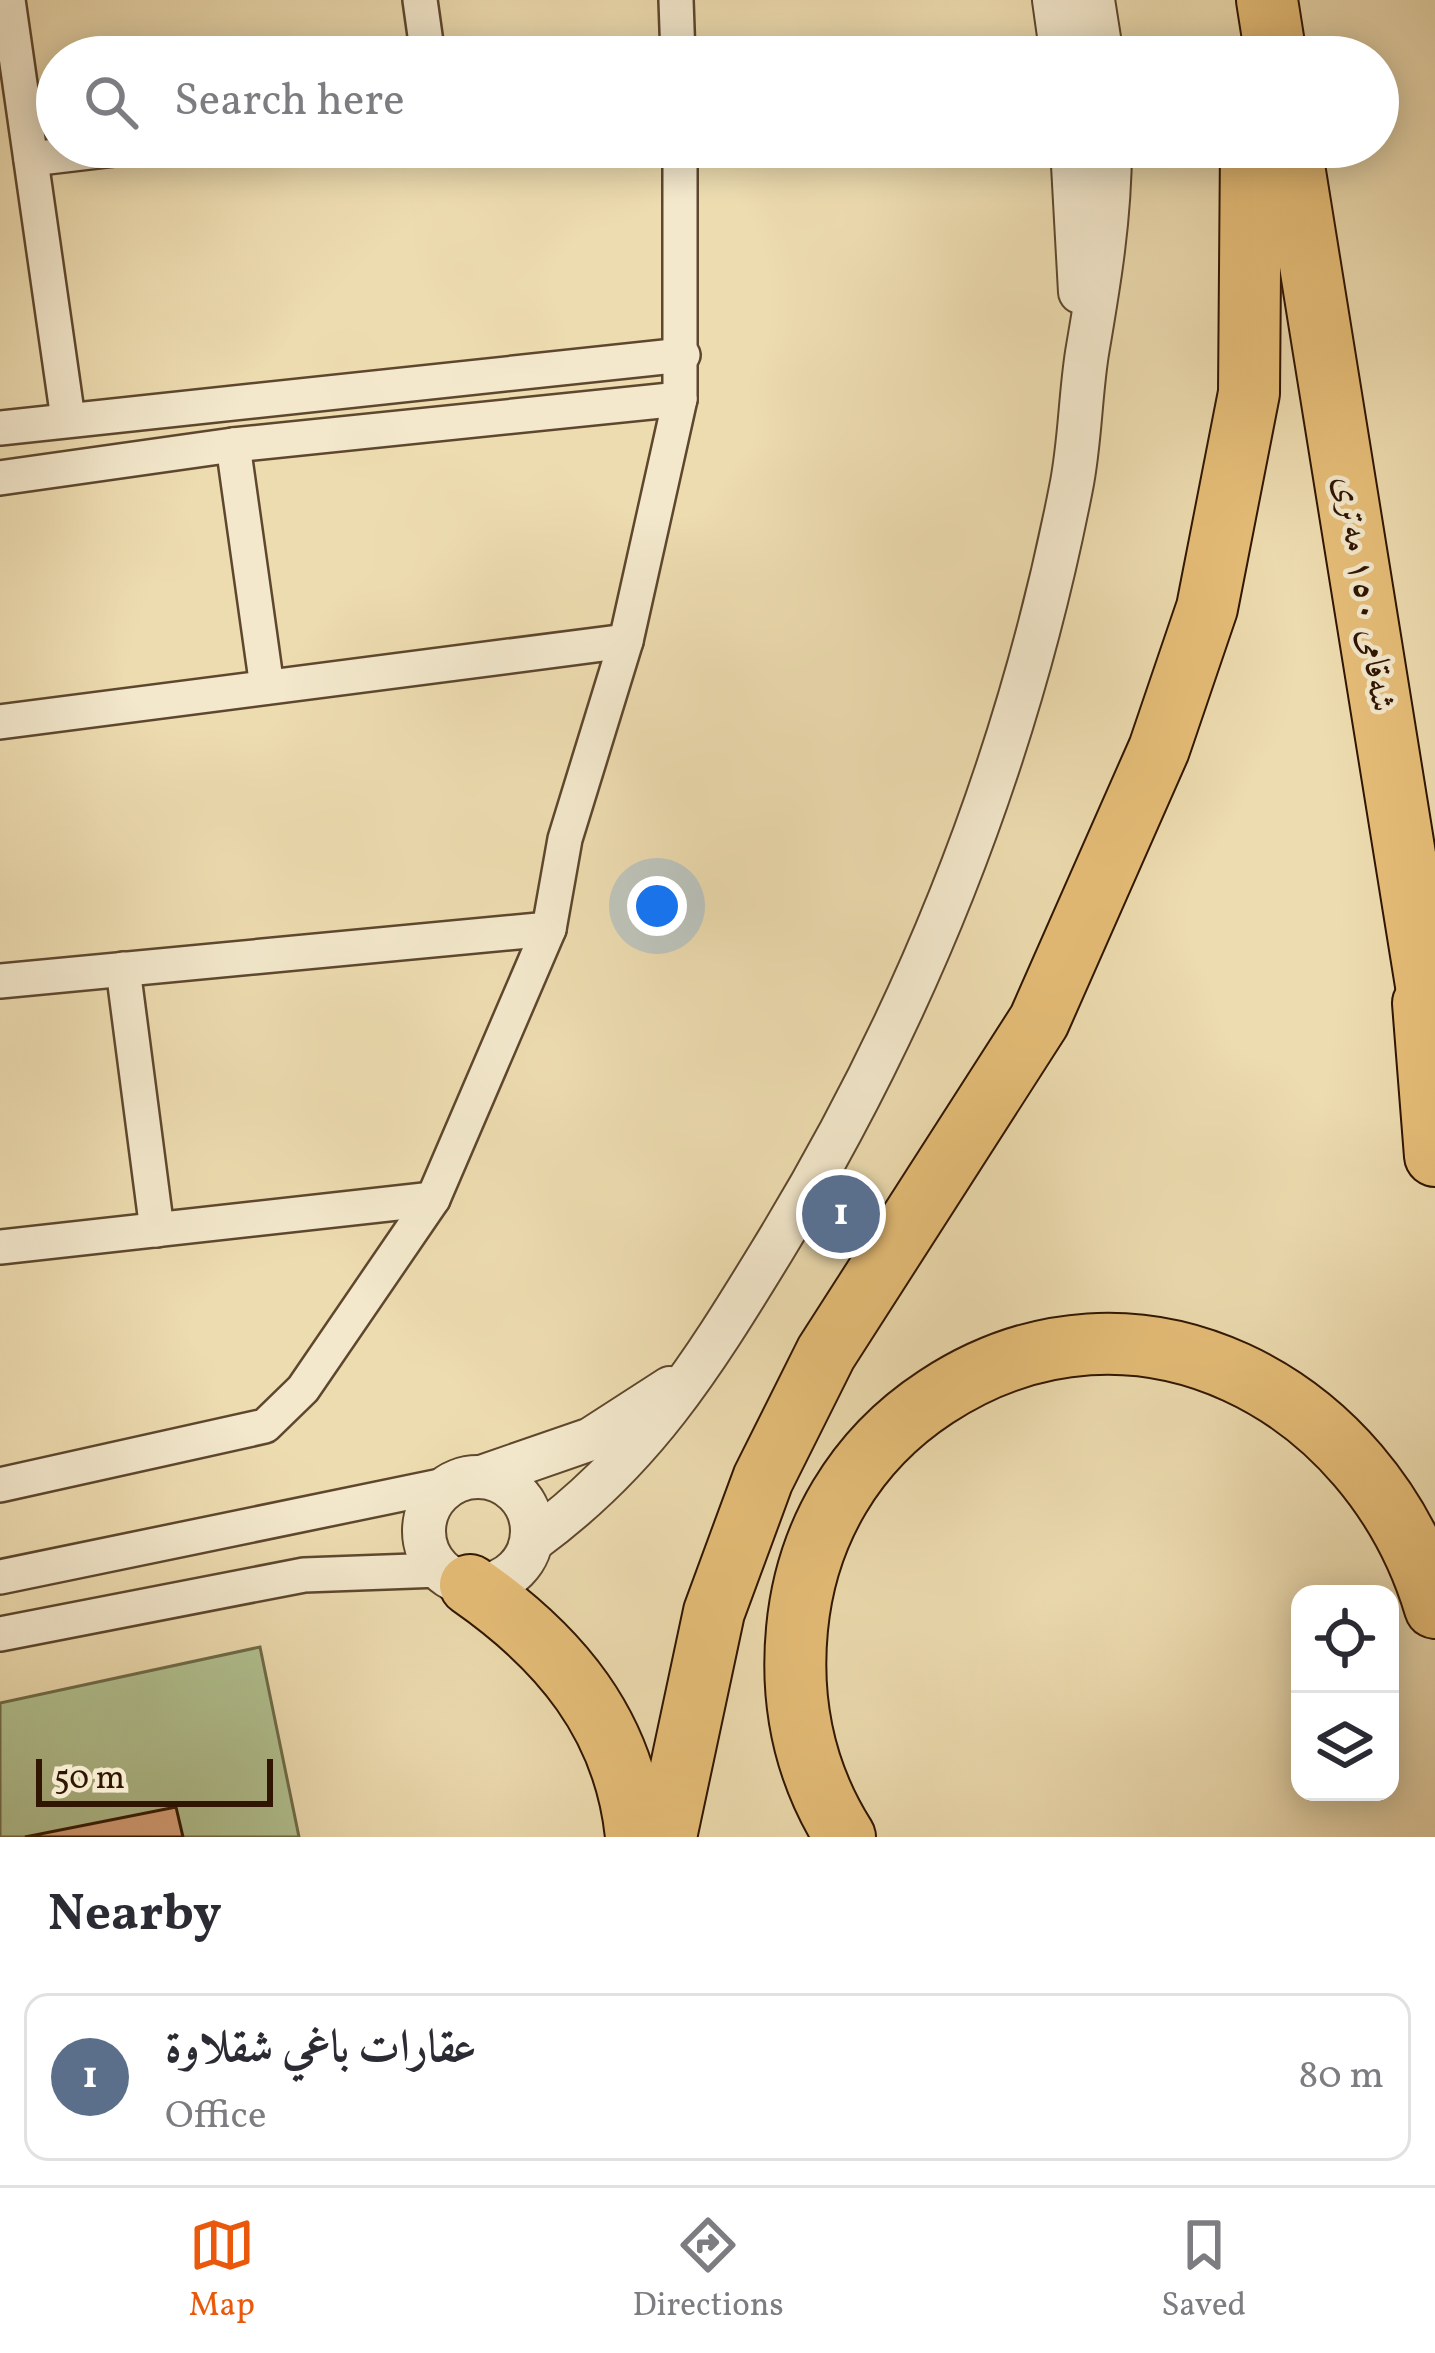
<!DOCTYPE html>
<html lang="en">
<head>
<meta charset="utf-8">
<style>
  :root { --surface:#fff; --page:#f7f7f7; --text:#2b2b33; --muted:#7c7c81; --line:#e1e1e2; --accent:#ea580c }
  body { margin:0; font-family:Vollkorn,Amiri,serif; background:var(--page); color:var(--text) }
  .controls { position:absolute; right:36px; bottom:36px; display:grid; overflow:hidden; border-radius:24px; box-shadow:0 6px 30px #0003 }
  .controls button { width:108px; height:108px; display:grid; place-items:center; padding:0; border:0; border-bottom:3px solid var(--line); background:var(--surface); color:var(--text); font:60px sans-serif }
  .scale { position:absolute; left:36px; bottom:30px; width:237px; box-sizing:border-box; padding-left:12px; border:6px solid #2f1502; border-top:0; font-size:33px; line-height:42px; white-space:nowrap; color:#2f1502; -webkit-text-stroke:9px #f3e8cc; paint-order:stroke }
  .you { position:absolute; left:657px; top:906px; width:42px; height:42px; margin:-30px; border:9px solid #fff; border-radius:50%; background:#1a73e8; box-shadow:0 0 0 18px #1a73e833 }
  .badge { display:grid; place-items:center; width:78px; height:78px; border-radius:50%; background:var(--accent); color:#fff; font-size:39px; font-weight:700 }
  .pin { position:absolute; translate:-50% -50%; border:6px solid #fff; box-shadow:0 3px 12px #0006 }
  .list { margin:0; padding:0; list-style:none }
  h2 { display:flex; justify-content:space-between; align-items:center; height:156px; margin:0; padding:0 48px; font-size:51px }
  h2 small { font-size:39px; font-weight:400; color:var(--muted) }
  .list li { display:grid; grid-template-columns:78px 1fr auto; gap:36px; align-items:center; box-sizing:border-box; height:168px; margin:0 24px 24px; padding:0 24px; border:3px solid var(--line); border-radius:24px }
  .list b { display:block; font-size:45px; white-space:nowrap }
  .list p { margin:0; font-size:39px; white-space:nowrap; color:var(--muted) }
  .list em { font-size:39px; font-style:normal; color:var(--muted) }
  .icon { flex:none; width:66px; height:66px; fill:none; stroke:currentColor; stroke-width:2; stroke-linecap:round; stroke-linejoin:round }
  .map { position:relative; flex:none; width:1435px; height:1837px; overflow:hidden }
  .search { position:absolute; background:var(--surface); box-shadow:0 6px 30px #0003; left:36px; right:36px; top:36px; height:132px; display:flex; align-items:center; gap:30px; box-sizing:border-box; padding:0 42px; border-radius:66px; color:var(--muted); font-size:45px }
  .sheet { height:348px; background:var(--surface) }
  nav { display:flex; justify-content:space-around; align-items:center; box-sizing:border-box; height:168px; border-top:3px solid var(--line); background:var(--surface); font-size:33px; color:var(--muted) }
  nav a { display:grid; justify-items:center; gap:6px }
  nav .on { color:var(--accent) }
  .map>svg:first-child { display:block }
  .green { fill:#b2c291; stroke:#706c4a; stroke-width:3 }
  .building { fill:#dba37b; stroke:#2f1502; stroke-width:3 }
  .lines { fill:none; stroke-linecap:round; stroke-linejoin:round }
  .minor-casing { stroke:#5e472e; stroke-width:38 }
  .tertiary-casing { stroke:#5e472e; stroke-width:46 }
  .motorway-casing { stroke:#2f1502; stroke-width:64 }
  .minor { stroke:#f3e8cc; stroke-width:33 }
  .tertiary { stroke:#f3e8cc; stroke-width:42 }
  .motorway { stroke:#e6be78; stroke-width:60 }
  .labels { text-anchor:middle; dominant-baseline:central; stroke-width:9; stroke-linejoin:round; paint-order:stroke }
  .street-label { font-size:36px; fill:#2f1502; stroke:#f3e8cc }
</style>
</head>
<body>
<div class="map">
<svg width="1435" height="1837" viewBox="0 0 1435 1837">
  <rect width="100%" height="100%" fill="#eddcb0"/>
  <filter id="stains"><feTurbulence type="fractalNoise" baseFrequency=".00167" numOctaves="4"/><feColorMatrix values="0 0 0 0 .2 0 0 0 0 .09 0 0 0 0 .02 0 0 0 .5 -.17"/></filter>
  <radialGradient id="worn" r=".72"><stop offset=".6" stop-color="#630" stop-opacity="0"/><stop offset="1" stop-color="#630" stop-opacity=".3"/></radialGradient>
  <!-- green -->
  <path class="green" d="M260,1647l39,190h-299v-134z"/>
  <!-- building -->
  <path class="building" d="M176,1807l7,30h-158z"/>
  <g class="lines">
    <!-- minor casing -->
    <g class="minor-casing">
      <g id="minor">
        <path d="M8,0l60,419"/>
        <path d="M420,0l8,57"/>
        <path d="M676,0l2,57"/>
        <path d="M31,159l101,-12"/>
        <path d="M0,428l683,-73"/>
        <path d="M233,445l34,242"/>
        <path d="M0,478l233,-33 447,-46"/>
        <path d="M0,722l626,-81"/>
        <path d="M123,969l34,261"/>
        <path d="M0,981l549,-52"/>
        <path d="M0,1247l433,-48"/>
        <path d="M0,1485l265,-59 38,-37 130,-190 116,-270 16,-90 61,-198 54,-242v-252"/>
        <path d="M0,1577l450,-93"/>
        <path d="M0,1634l304,-59 136,-5"/>
      </g>
    </g>
    <!-- tertiary casing -->
    <g class="tertiary-casing">
      <g id="tertiary">
        <path d="M1054,0l8,57"/>
        <path d="M1093,0l9,57"/>
        <path d="M1072,147l8,145"/>
        <path d="M484,1476l107,-37 79,-51"/>
        <circle cx="478" cy="1531" r="54"/>
        <path d="M532,1541c112,-82 169,-174 240,-290 144,-235 246,-492 299,-763 9,-44 9,-90 16,-135 12,-70 23,-135 23,-206"/>
      </g>
    </g>
    <!-- motorway casing -->
    <g class="motorway-casing">
      <g id="motorway">
        <path d="M1267,0l9,57"/>
        <path d="M1291,147l144,894"/>
        <path d="M1423,1003l12,153"/>
        <path d="M470,1585c89,62 155,139 166,252"/>
        <path d="M666,1837l48,-225 49,-133 63,-126 213,-332 120,-272 48,-141 42,-215 2,-246"/>
        <path d="M845,1837c-40,-63 -55,-134 -48,-208 9,-96 58,-179 139,-232 199,-131 435,-5 499,211"/>
      </g>
    </g>
    <!-- minor -->
    <use href="#minor" class="minor"/>
    <!-- tertiary -->
    <use href="#tertiary" class="tertiary"/>
    <!-- motorway -->
    <use href="#motorway" class="motorway"/>
  </g>
  <g class="labels">
    <!-- street labels -->
    <g class="street-label">
      <text transform="translate(1363 594) rotate(81)">شەقامی ١٥٠ مەتری</text>
    </g>
  </g>
  <rect width="100%" height="100%" filter="url(#stains)"/>
  <rect width="100%" height="100%" fill="url(#worn)"/>
</svg>
<div class="controls">
<button><svg class="icon" aria-label="locate" viewBox="0 0 24 24"><circle cx="12" cy="12" r="6"/><path d="M12 2v4M12 18v4M2 12h4M18 12h4"/></svg></button>
<button><svg class="icon" aria-label="layers" viewBox="0 0 24 24"><path d="M12 4l9 5-9 5-9-5zM3 14l9 5 9-5"/></svg></button>
</div>
<div class="scale">50 m</div>
<div class="you"></div>
<div class="pin badge" style="left:841px;top:1214px;background:#5c6f8a">1</div>
<div class="search"><svg class="icon" aria-label="search" viewBox="0 0 24 24"><circle cx="10" cy="10" r="6"/><path d="M15 15l6 6"/></svg>Search here</div>
</div>
<section class="sheet">
<h2>Nearby<small></small></h2>
<ul class="list">
<li><span class="badge" style="background:#5c6f8a">1</span><div><b>عقارات باغي شقلاوة</b><p>Office</p></div><em>80 m</em></li>
</ul>
</section>
<nav>
<a class="on"><svg class="icon" aria-label="map" viewBox="0 0 24 24"><path d="M3 6l6-2 6 2 6-2v14l-6 2-6-2-6 2zM9 4v14M15 6v14"/></svg>Map</a>
<a><svg class="icon" aria-label="directions" viewBox="0 0 24 24"><path d="M12 3l9 9-9 9-9-9zM9 14v-3h6M13 9l2 2-2 2"/></svg>Directions</a>
<a><svg class="icon" aria-label="saved" viewBox="0 0 24 24"><path d="M7 4h10v16l-5-4-5 4z"/></svg>Saved</a>
</nav>
</body>
</html>
